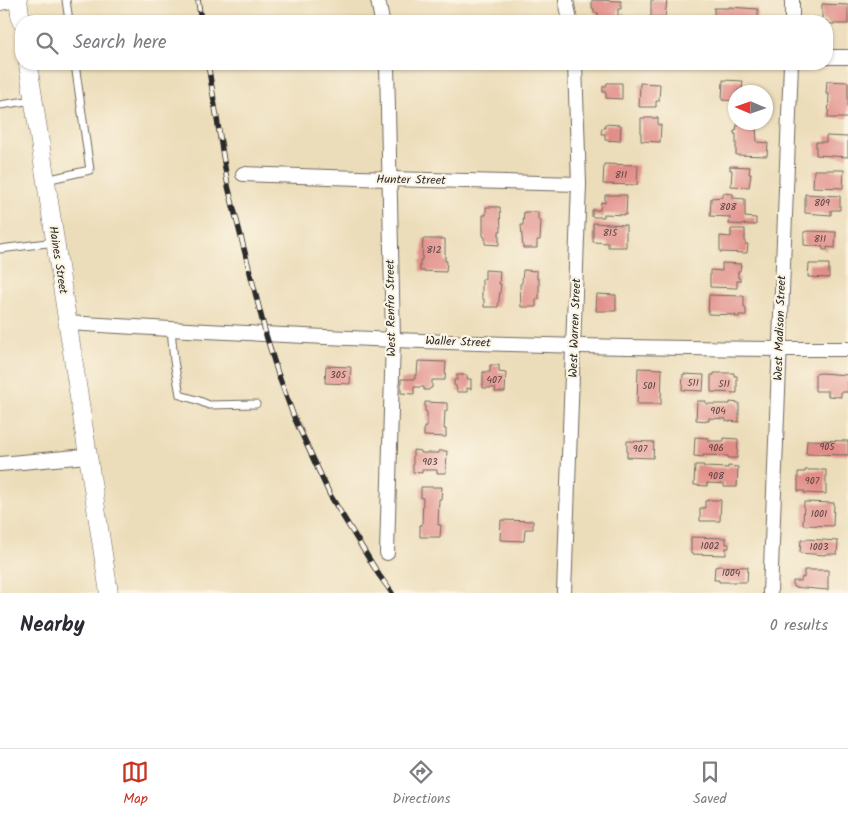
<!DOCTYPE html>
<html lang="en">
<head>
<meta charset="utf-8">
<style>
  :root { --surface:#fff; --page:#f2f2f3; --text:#2b2b33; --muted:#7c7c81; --line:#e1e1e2; --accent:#c8321e }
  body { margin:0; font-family:Kalam,sans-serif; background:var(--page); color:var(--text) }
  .compass { position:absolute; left:728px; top:85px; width:45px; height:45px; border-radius:50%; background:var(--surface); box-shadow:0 1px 4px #0004; rotate:272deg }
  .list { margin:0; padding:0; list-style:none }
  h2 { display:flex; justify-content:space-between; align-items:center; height:65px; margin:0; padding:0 20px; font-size:21px }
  h2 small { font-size:16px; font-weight:400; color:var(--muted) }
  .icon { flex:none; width:28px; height:28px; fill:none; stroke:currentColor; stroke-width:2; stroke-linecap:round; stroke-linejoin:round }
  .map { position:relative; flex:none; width:848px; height:593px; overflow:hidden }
  .search { position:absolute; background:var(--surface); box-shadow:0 1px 4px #0004; left:15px; right:15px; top:15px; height:55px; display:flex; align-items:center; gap:12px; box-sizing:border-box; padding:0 18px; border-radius:20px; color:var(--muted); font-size:19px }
  .sheet { height:155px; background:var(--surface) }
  nav { display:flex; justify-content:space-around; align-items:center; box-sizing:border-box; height:70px; border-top:1px solid var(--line); background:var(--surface); font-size:14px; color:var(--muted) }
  nav a { display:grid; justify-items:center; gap:2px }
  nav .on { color:var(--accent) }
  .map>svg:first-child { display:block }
  .building { fill:#e18e89 }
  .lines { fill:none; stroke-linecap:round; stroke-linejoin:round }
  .service-casing { stroke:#6f695d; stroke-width:9 }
  .minor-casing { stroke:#6f695d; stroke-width:16 }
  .tertiary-casing { stroke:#6f695d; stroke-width:19 }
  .service { stroke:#fff; stroke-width:7 }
  .minor { stroke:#fff; stroke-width:14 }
  .tertiary { stroke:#fff; stroke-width:18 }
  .rail-casing { stroke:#2b2b2b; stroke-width:5.5 }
  .rail { stroke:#fcf5e5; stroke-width:4; stroke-dasharray:11; stroke-linecap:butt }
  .labels { text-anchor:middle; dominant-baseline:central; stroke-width:4.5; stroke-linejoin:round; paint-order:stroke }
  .number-label { font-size:10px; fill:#584442 }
  .street-label { font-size:12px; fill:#2b2b2b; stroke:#fcf5e5 }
</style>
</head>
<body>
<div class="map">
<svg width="848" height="593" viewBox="0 0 848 593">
  <rect width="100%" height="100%" fill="#fcf5e5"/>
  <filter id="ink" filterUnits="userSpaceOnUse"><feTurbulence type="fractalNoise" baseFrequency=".02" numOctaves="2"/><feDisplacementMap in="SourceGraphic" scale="10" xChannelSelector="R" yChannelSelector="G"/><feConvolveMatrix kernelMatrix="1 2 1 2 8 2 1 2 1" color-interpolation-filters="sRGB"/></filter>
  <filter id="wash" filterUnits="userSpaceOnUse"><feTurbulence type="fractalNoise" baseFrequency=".0096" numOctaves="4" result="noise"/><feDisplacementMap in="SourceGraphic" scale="20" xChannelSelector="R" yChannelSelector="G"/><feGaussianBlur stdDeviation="1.12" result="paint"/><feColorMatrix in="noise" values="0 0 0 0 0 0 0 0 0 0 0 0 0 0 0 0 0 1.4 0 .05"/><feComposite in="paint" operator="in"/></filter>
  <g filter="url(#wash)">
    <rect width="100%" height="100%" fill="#ecddba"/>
    <g id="blocks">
      <!-- building -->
      <g class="building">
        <path d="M592,0l29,1v8h-3v7h4v5h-25l1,-8h-4v-4l-2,-1z"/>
        <path d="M651,0h16l-2,17h-14z"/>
        <path d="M822,4l26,1v19h-21v-3h-5z"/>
        <path d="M729,7l29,2v12h-44v-13h15z"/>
        <path d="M723,80l20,1 -1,9h-4v2h-2v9l-14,-1z"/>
        <path d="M827,81l21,1v36h-20l1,-24h-3z"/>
        <path d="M607,83h15v16l-16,-1v-6h-3v-6h3z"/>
        <path d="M640,83l20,1 -1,17h-3v6h-17z"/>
        <path d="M641,118h17v7h3l-1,17 -19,-1z"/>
        <path d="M605,124l16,1 -1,16 -15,-1v-6h-4l1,-6h3z"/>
        <path d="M737,125l19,1 1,16 11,1 -1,13 -31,-1v-21h-2v-3h2z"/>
        <path d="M826,136l22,1v20l-32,-2v-13h10z"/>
        <path d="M604,164l34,1 -1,20 -34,-1z"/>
        <path d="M730,166l20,1 -1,7h2l-2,13 -18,-1 1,-16h-2z"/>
        <path d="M814,170h30l-1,18 -30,-1z"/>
        <path d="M723,193l10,1v4l12,1v18l11,1v7l-27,-1 1,-7 -20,-1 1,-18 12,-1z"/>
        <path d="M805,194l35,2v14h-9v5l-26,-2z"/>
        <path d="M605,195h22l-1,20 -22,-1v3h-12v-7h8l1,-8 4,1z"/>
        <path d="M486,207h14l1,24h-2v14l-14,-1v-7l-2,-1v-21h3z"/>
        <path d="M524,212h14v8h3l-1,20h-3v8h-14l-2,-23h2z"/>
        <path d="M593,223l33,2v22h-18v-4l-15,-1z"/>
        <path d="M731,229h14v15h3l-1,9 -27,-1v-16l11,1z"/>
        <path d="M808,231l28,1 -1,16 -8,-1v3h-4v-3l-19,-2v-13z"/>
        <path d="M423,239h22v22h2l-1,11 -26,-1v-11h2z"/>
        <path d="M722,263l19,1 -1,7h-2v7h2v3h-3v7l-27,-1v-17l12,1z"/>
        <path d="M809,264h20v14l-21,-1z"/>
        <path d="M485,270l15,1 -1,13h2l-3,23h-14v-8l-2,-1v-19h3z"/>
        <path d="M523,270l14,1v8h2v20h-3v8h-15l-1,-23 2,-1z"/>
        <path d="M597,294l19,1v16h-20z"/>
        <path d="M709,295l35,1v11h2v8h-7v2h-4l1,-2 -28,-1z"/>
        <path d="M418,361l28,1 -1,18h-13v8h-2l-1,2h-5v-3h-10v7l-13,-1v-14h14v-5l2,1z"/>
        <path d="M490,365h9v7l7,1 -1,19h-10l1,-4h-13v-16h7z"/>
        <path d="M326,366l25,1 -1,17 -25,-1z"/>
        <path d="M638,368l24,1 -1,35h-24z"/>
        <path d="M714,373h20v3h3v17l-26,-1v-17h3z"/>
        <path d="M821,373l27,2v17h-7v5l-13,-1v-5h-13v-17z"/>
        <path d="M683,374l21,1 -1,16 -21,-1z"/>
        <path d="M457,375h10v4h4v10l-4,-1v4h-10l-1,-6 -2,-1v-5h3z"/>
        <path d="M697,401h9v3h24v-2l9,1v19l-13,-1v-2l-17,-1v3l-13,-1z"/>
        <path d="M425,402l22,1v8h-2l-1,18h2v8l-22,-1v-9h3v-15l-2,-1z"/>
        <path d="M695,437l13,1v3h16v-3l14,1 -1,19h-9v-2l-25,-1v2l-9,-1z"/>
        <path d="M807,440l41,1v14l-42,-1z"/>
        <path d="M627,441l27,1 -1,16 -26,-1z"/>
        <path d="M413,450l8,1v2h18v-2h8l-1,22h-9v-3h-15v3l-9,-1z"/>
        <path d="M695,465h9v2l24,1v-2l10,1 -1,20h-13v-3l-17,-1v3l-13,-1z"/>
        <path d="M805,470h21v24l-22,-1 1,-2h-7v-19h7z"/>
        <path d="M421,487h21l-1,12h-2l-1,26h3l-1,12h-20v-12h2l1,-27h-2z"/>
        <path d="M709,500h12l-1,21h-20v-13h5v-7z"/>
        <path d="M804,502l30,1 -1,23 -30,-1z"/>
        <path d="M501,520l32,1v8h-8l-1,12 -24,-1z"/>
        <path d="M691,537l35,1v6h3v4h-3v7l-35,-1z"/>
        <path d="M806,539l32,2 -1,13h-12v1l-25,-2 1,-13h5z"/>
        <path d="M719,566l29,1 -1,15h-28v-2h-5l1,-13z"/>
        <path d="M804,570h24v20l-35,-3v-6h8l1,-4 2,1z"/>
      </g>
    </g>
  </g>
  <g filter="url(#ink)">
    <use href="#blocks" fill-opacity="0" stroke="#6f695d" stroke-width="1"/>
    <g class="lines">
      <!-- service casing -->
      <g class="service-casing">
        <g id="service">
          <path d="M66,0l3,21"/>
          <path d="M0,105l33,-5"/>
          <path d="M46,180l44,-10 -15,-106"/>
          <path d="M0,249l55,-7"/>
          <path d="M171,329l3,32 6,34 17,5 12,5 47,-1"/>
        </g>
      </g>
      <!-- minor casing -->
      <g class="minor-casing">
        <g id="minor">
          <path d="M378,0l4,21"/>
          <path d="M566,0l4,21"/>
          <path d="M0,3l16,-3"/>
          <path d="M792,21v-21"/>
          <path d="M827,57h21"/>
          <path d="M243,174l146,5 190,5"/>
          <path d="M68,323c259,16 520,27 780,26"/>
          <path d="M0,464l87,-8"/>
          <path d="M387,553l6,-214 -6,-275"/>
          <path d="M564,593l15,-409 -4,-120"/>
          <path d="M770,593l21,-529"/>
        </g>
      </g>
      <!-- tertiary casing -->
      <g class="tertiary-casing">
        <g id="tertiary">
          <path d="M18,0l3,21"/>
          <path d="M28,64l81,529"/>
        </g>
      </g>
      <!-- service -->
      <use href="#service" class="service"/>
      <!-- minor -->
      <use href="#minor" class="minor"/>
      <!-- tertiary -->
      <use href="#tertiary" class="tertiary"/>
      <!-- rail casing -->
      <g class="rail-casing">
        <g id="rail">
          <path d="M198,0l3,21"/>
          <path d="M208,64l20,122 38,149 12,39 16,43 36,78 49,80 13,18"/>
        </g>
      </g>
      <!-- rail -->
      <use href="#rail" class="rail"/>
    </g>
  </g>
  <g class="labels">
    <!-- number labels -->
    <g class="number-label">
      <text x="621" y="175">811</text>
      <text x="822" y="203">809</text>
      <text x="728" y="207">808</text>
      <text x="610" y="233">815</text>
      <text x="820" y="239">811</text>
      <text x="434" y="250">812</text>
      <text x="338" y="375">305</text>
      <text x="494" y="380">407</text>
      <text x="693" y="383">511</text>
      <text x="724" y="384">511</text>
      <text x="649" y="386">501</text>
      <text x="718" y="411">904</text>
      <text x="827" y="447">905</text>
      <text x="716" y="448">906</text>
      <text x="640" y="449">907</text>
      <text x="430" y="462">903</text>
      <text x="716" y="476">908</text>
      <text x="812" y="481">907</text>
      <text x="819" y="514">1001</text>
      <text x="710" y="546">1002</text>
      <text x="819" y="547">1003</text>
      <text x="731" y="573">1004</text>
    </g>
    <!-- street labels -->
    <g class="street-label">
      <text transform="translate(411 180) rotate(1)">Hunter Street</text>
      <text transform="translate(58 260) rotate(81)">Haines Street</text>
      <text transform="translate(391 308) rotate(-91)">West Renfro Street</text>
      <text transform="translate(575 328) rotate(-88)">West Warren Street</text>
      <text transform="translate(780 328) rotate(-88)">West Madison Street</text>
      <text transform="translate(458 342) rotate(2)">Waller Street</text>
    </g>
  </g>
</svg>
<svg class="compass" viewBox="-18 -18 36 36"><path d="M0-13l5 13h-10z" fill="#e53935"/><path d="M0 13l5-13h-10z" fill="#7c7c81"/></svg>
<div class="search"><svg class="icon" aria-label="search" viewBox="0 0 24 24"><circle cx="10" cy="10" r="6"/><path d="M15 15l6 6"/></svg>Search here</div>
</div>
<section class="sheet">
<h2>Nearby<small>0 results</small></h2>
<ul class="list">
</ul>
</section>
<nav>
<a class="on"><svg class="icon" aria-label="map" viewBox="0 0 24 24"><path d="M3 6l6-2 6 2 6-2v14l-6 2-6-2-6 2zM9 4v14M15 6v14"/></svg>Map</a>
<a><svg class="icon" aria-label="directions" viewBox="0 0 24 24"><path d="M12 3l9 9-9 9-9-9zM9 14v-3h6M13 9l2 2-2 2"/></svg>Directions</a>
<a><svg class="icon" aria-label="saved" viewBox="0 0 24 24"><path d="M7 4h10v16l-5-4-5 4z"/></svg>Saved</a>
</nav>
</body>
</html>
